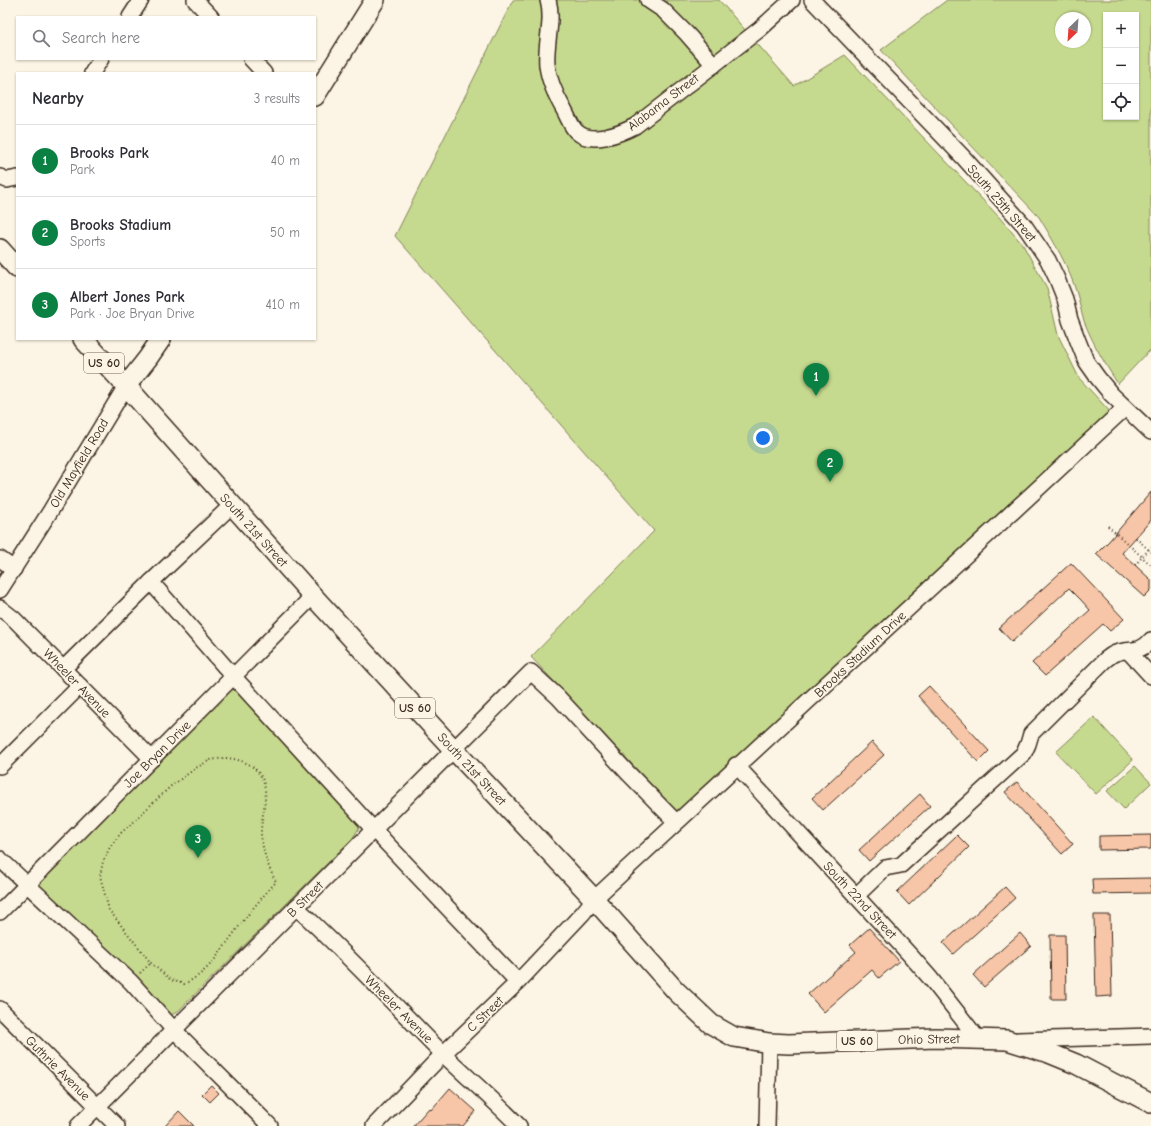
<!DOCTYPE html>
<html lang="en">
<head>
<meta charset="utf-8">
<style>
  :root { --surface:#fff; --page:#f7f7f7; --text:#2b2b33; --muted:#7c7c81; --line:#e1e1e2; --accent:#0b8043 }
  body { margin:0; font-family:"Comic Neue",sans-serif; background:var(--page); color:var(--text) }
  .controls { position:absolute; right:12px; top:12px; display:grid; overflow:hidden; border-radius:0px; box-shadow:0 1px 3px #0004 }
  .controls button { width:36px; height:36px; display:grid; place-items:center; padding:0; border:0; border-bottom:1px solid var(--line); background:var(--surface); color:var(--text); font:20px sans-serif }
  .compass { position:absolute; left:1055px; top:12px; width:36px; height:36px; border-radius:50%; background:var(--surface); box-shadow:0 1px 3px #0004; rotate:205deg }
  .you { position:absolute; left:763px; top:438px; width:14px; height:14px; margin:-10px; border:3px solid #fff; border-radius:50%; background:#1a73e8; box-shadow:0 0 0 6px #1a73e833 }
  .badge { display:grid; place-items:center; width:26px; height:26px; border-radius:50%; background:var(--accent); color:#fff; font-size:13px; font-weight:700 }
  .pin { position:absolute; translate:-50% -33px; filter:drop-shadow(0 1px 2px #0008) }
  .pin::after { content:''; position:absolute; top:21px; width:14px; height:12px; background:inherit; clip-path:polygon(0 0,100% 0,50% 100%) }
  .list { margin:0; padding:0; list-style:none }
  h2 { display:flex; justify-content:space-between; align-items:center; height:52px; margin:0; padding:0 16px; font-size:17px }
  h2 small { font-size:13px; font-weight:400; color:var(--muted) }
  .list li { display:grid; grid-template-columns:26px 1fr auto; gap:12px; align-items:center; box-sizing:border-box; height:72px; padding:0 16px; border-top:1px solid var(--line) }
  .list b { display:block; font-size:15px; white-space:nowrap }
  .list p { margin:0; font-size:13px; white-space:nowrap; color:var(--muted) }
  .list em { font-size:13px; font-style:normal; color:var(--muted) }
  .icon { flex:none; width:22px; height:22px; fill:none; stroke:currentColor; stroke-width:2; stroke-linecap:round; stroke-linejoin:round }
  .map { position:relative; flex:none; width:1151px; height:1126px; overflow:hidden }
  .search { position:absolute; background:var(--surface); box-shadow:0 1px 3px #0004; left:16px; top:16px; width:300px; height:44px; display:flex; align-items:center; gap:10px; box-sizing:border-box; padding:0 14px; border-radius:0px; color:var(--muted); font-size:15px }
  .panel { position:absolute; background:var(--surface); box-shadow:0 1px 3px #0004; left:16px; top:72px; width:300px; height:268px; border-radius:0px }
  .map>svg:first-child { display:block }
  .green { fill:#c6da8f; stroke:#808256; fill-rule:evenodd }
  .building { fill:#f7c5a7; stroke:#3b2a1e }
  .lines { fill:none; stroke-linecap:round; stroke-linejoin:round }
  .minor-casing { stroke:#3b2a1e; stroke-width:18 }
  .major-casing { stroke:#3b2a1e; stroke-width:22 }
  .path { stroke:#3b2a1e; stroke-width:2; stroke-dasharray:1 3; stroke-linecap:butt }
  .minor { stroke:#fcf5e5; stroke-width:15 }
  .major { stroke:#fcf5e5; stroke-width:19 }
  .labels { text-anchor:middle; dominant-baseline:central; stroke-width:3.5; stroke-linejoin:round; paint-order:stroke }
  .shield { fill:#fcf5e5; stroke:#75675a; stroke-width:1 }
  .shield-label { font-size:12px; font-weight:bold; fill:#3b2a1e }
  .street-label { font-size:13px; fill:#3b2a1e; stroke:#fcf5e5 }
</style>
</head>
<body>
<div class="map">
<svg width="1151" height="1126" viewBox="0 0 1151 1126">
  <rect width="100%" height="100%" fill="#fcf5e5"/>
  <filter id="ink" filterUnits="userSpaceOnUse"><feTurbulence type="fractalNoise" baseFrequency=".025" numOctaves="2"/><feDisplacementMap in="SourceGraphic" scale="8" xChannelSelector="R" yChannelSelector="G"/><feConvolveMatrix kernelMatrix="1 2 1 2 8 2 1 2 1" color-interpolation-filters="sRGB"/></filter>
  <g filter="url(#ink)">
    <!-- green -->
    <g class="green">
      <path d="M513,0h206l75,86 51,-31 154,162 24,28 24,43 11,47 21,43 33,36 -434,399 -147,-156 123,-126 -259,-295z"/>
      <path d="M947,0h204v349l-33,35c-13,-20 -25,-40 -34,-63 -3,-8 -4,-18 -7,-27 -7,-25 -24,-54 -38,-77l-158,-167zM1106,15h30v102h-30zM1061,18h24v24h-24z"/>
      <path d="M233,689l6,1 119,133 1,5 -7,11 -175,173 -6,3 -6,-3 -125,-123v-5l5,-6 177,-183 6,-4z"/>
      <path d="M1094,717l39,43 -37,34 -40,-42z"/>
      <path d="M1135,766l16,17 -27,26 -17,-18z"/>
    </g>
    <!-- building -->
    <g class="building">
      <path d="M1151,492v28l-29,33 29,27v10l-7,7 -48,-43 13,-13z"/>
      <path d="M1071,563l53,56 -14,12 -7,-7 -58,52 -13,-13 58,-53 -9,-10 -12,-12 -57,54 -13,-14z"/>
      <path d="M929,686l60,65 -11,11 -60,-66z"/>
      <path d="M872,742l12,13 -61,55 -11,-12z"/>
      <path d="M1017,782l56,62 -11,10 -57,-62z"/>
      <path d="M920,794l10,12 -61,55 -10,-11z"/>
      <path d="M957,835l12,12 -60,58 -12,-13z"/>
      <path d="M1151,835v14l-52,1v-14z"/>
      <path d="M1151,878v15l-58,1 -1,-15z"/>
      <path d="M1005,887l10,11 -62,56 -10,-11z"/>
      <path d="M1094,915h16l2,81 -16,1z"/>
      <path d="M869,928l30,33 -20,17 -7,-8 -48,42 -16,-18 48,-42 -6,-7z"/>
      <path d="M1020,933l11,13 -47,41 -11,-12z"/>
      <path d="M1050,935h15l1,64h-15z"/>
      <path d="M211,1085l8,8 -9,9 -8,-8z"/>
      <path d="M450,1088l26,23 -13,15h-50l16,-18 2,2z"/>
      <path d="M179,1111l15,15h-29z"/>
    </g>
    <g class="lines">
      <!-- minor casing -->
      <g class="minor-casing">
        <g id="minor">
          <path d="M195,0l16,17"/>
          <path d="M548,0c6,21 -3,43 -1,65 2,17 9,31 17,45 4,7 7,17 13,22 14,13 43,2 58,-6l125,-97 32,-29"/>
          <path d="M648,0l15,10 24,24 27,31"/>
          <path d="M812,0l151,157 61,68 24,35 9,19 8,20 5,21 8,21 8,20 12,17 13,16 40,38"/>
          <path d="M130,17l11,-17"/>
          <path d="M251,59l13,14"/>
          <path d="M92,73l9,-14"/>
          <path d="M0,177l7,3 10,-2"/>
          <path d="M0,559l14,10"/>
          <path d="M151,582l82,94 141,154 144,152"/>
          <path d="M0,590l51,-80 75,-124"/>
          <path d="M0,608l14,11 138,140"/>
          <path d="M1128,651l23,25"/>
          <path d="M63,669l88,-87 81,-77"/>
          <path d="M736,765l174,190 21,24 47,60"/>
          <path d="M0,766l80,-80"/>
          <path d="M0,859l131,123 43,48 96,96"/>
          <path d="M856,896l29,-28 16,-3 123,-112 4,-9 3,-10 74,-74c3,-2 7,-6 11,-7 13,-5 24,1 35,-13"/>
          <path d="M296,907c51,47 98,97 146,146 26,25 53,48 77,73"/>
          <path d="M0,912l313,-316"/>
          <path d="M0,1009l117,117"/>
          <path d="M1018,1040l133,-4"/>
          <path d="M78,1126l453,-454 27,25 70,76 48,49"/>
          <path d="M374,1126l69,-72 75,-72 65,-69 11,-14 531,-491"/>
          <path d="M767,1126l2,-83"/>
        </g>
      </g>
      <!-- major casing -->
      <g class="major-casing">
        <g id="major">
          <path d="M315,96l60,-96"/>
          <path d="M0,249l17,19"/>
          <path d="M83,339l46,50 184,207 141,154 140,149 82,92 35,33 23,13 35,6 20,1 146,-6 72,2 42,13 27,11 75,39"/>
          <path d="M126,386l22,-28 13,-19"/>
        </g>
      </g>
      <!-- path -->
      <g class="path">
        <path d="M1108,526l43,39"/>
        <path d="M1136,538l15,14"/>
        <path d="M1135,565l16,-18"/>
        <path d="M226,758c12,1 22,4 30,12 18,18 4,43 5,65 2,17 7,32 15,47 -14,15 -27,31 -39,47 -16,21 -28,44 -53,55l-13,-4 -20,-17 -42,-53 -9,-34 3,-14 7,-15 11,-14 50,-47 25,-18 14,-8z"/>
        <path d="M140,973l11,-10"/>
      </g>
      <!-- minor -->
      <use href="#minor" class="minor"/>
      <!-- major -->
      <use href="#major" class="major"/>
    </g>
  </g>
  <g class="labels">
    <!-- shield labels -->
    <g class="shield">
      <rect x="84" y="353" width="40" height="20" rx="3"/>
      <rect x="395" y="698" width="40" height="20" rx="3"/>
      <rect x="837" y="1031" width="40" height="20" rx="3"/>
    </g>
    <g class="shield-label">
      <text x="104" y="363">US 60</text>
      <text x="415" y="708">US 60</text>
      <text x="857" y="1041">US 60</text>
    </g>
    <!-- street labels -->
    <g class="street-label">
      <text transform="translate(663 102) rotate(-37)">Alabama Street</text>
      <text transform="translate(1002 203) rotate(49)">South 25th Street</text>
      <text transform="translate(79 463) rotate(-59)">Old Mayfield Road</text>
      <text transform="translate(254 530) rotate(48)">South 21st Street</text>
      <text transform="translate(860 654) rotate(-43)">Brooks Stadium Drive</text>
      <text transform="translate(77 683) rotate(46)">Wheeler Avenue</text>
      <text transform="translate(157 754) rotate(-45)">Joe Bryan Drive</text>
      <text transform="translate(472 769) rotate(47)">South 21st Street</text>
      <text transform="translate(305 899) rotate(-45)">B Street</text>
      <text transform="translate(860 900) rotate(47)">South 22nd Street</text>
      <text transform="translate(399 1009) rotate(45)">Wheeler Avenue</text>
      <text transform="translate(485 1014) rotate(-44)">C Street</text>
      <text transform="translate(929 1039) rotate(-1)">Ohio Street</text>
      <text transform="translate(58 1068) rotate(45)">Guthrie Avenue</text>
    </g>
  </g>
</svg>
<div class="controls">
<button>+</button>
<button>−</button>
<button><svg class="icon" aria-label="locate" viewBox="0 0 24 24"><circle cx="12" cy="12" r="6"/><path d="M12 2v4M12 18v4M2 12h4M18 12h4"/></svg></button>
</div>
<svg class="compass" viewBox="-18 -18 36 36"><path d="M0-13l5 13h-10z" fill="#e53935"/><path d="M0 13l5-13h-10z" fill="#7c7c81"/></svg>
<div class="you"></div>
<div class="pin badge" style="left:816px;top:396px">1</div>
<div class="pin badge" style="left:830px;top:482px">2</div>
<div class="pin badge" style="left:198px;top:858px">3</div>
<div class="search"><svg class="icon" aria-label="search" viewBox="0 0 24 24"><circle cx="10" cy="10" r="6"/><path d="M15 15l6 6"/></svg>Search here</div>
<section class="panel">
<h2>Nearby<small>3 results</small></h2>
<ul class="list">
<li><span class="badge">1</span><div><b>Brooks Park</b><p>Park</p></div><em>40 m</em></li>
<li><span class="badge">2</span><div><b>Brooks Stadium</b><p>Sports</p></div><em>50 m</em></li>
<li><span class="badge">3</span><div><b>Albert Jones Park</b><p>Park · Joe Bryan Drive</p></div><em>410 m</em></li>
</ul>
</section>
</div>
</body>
</html>
